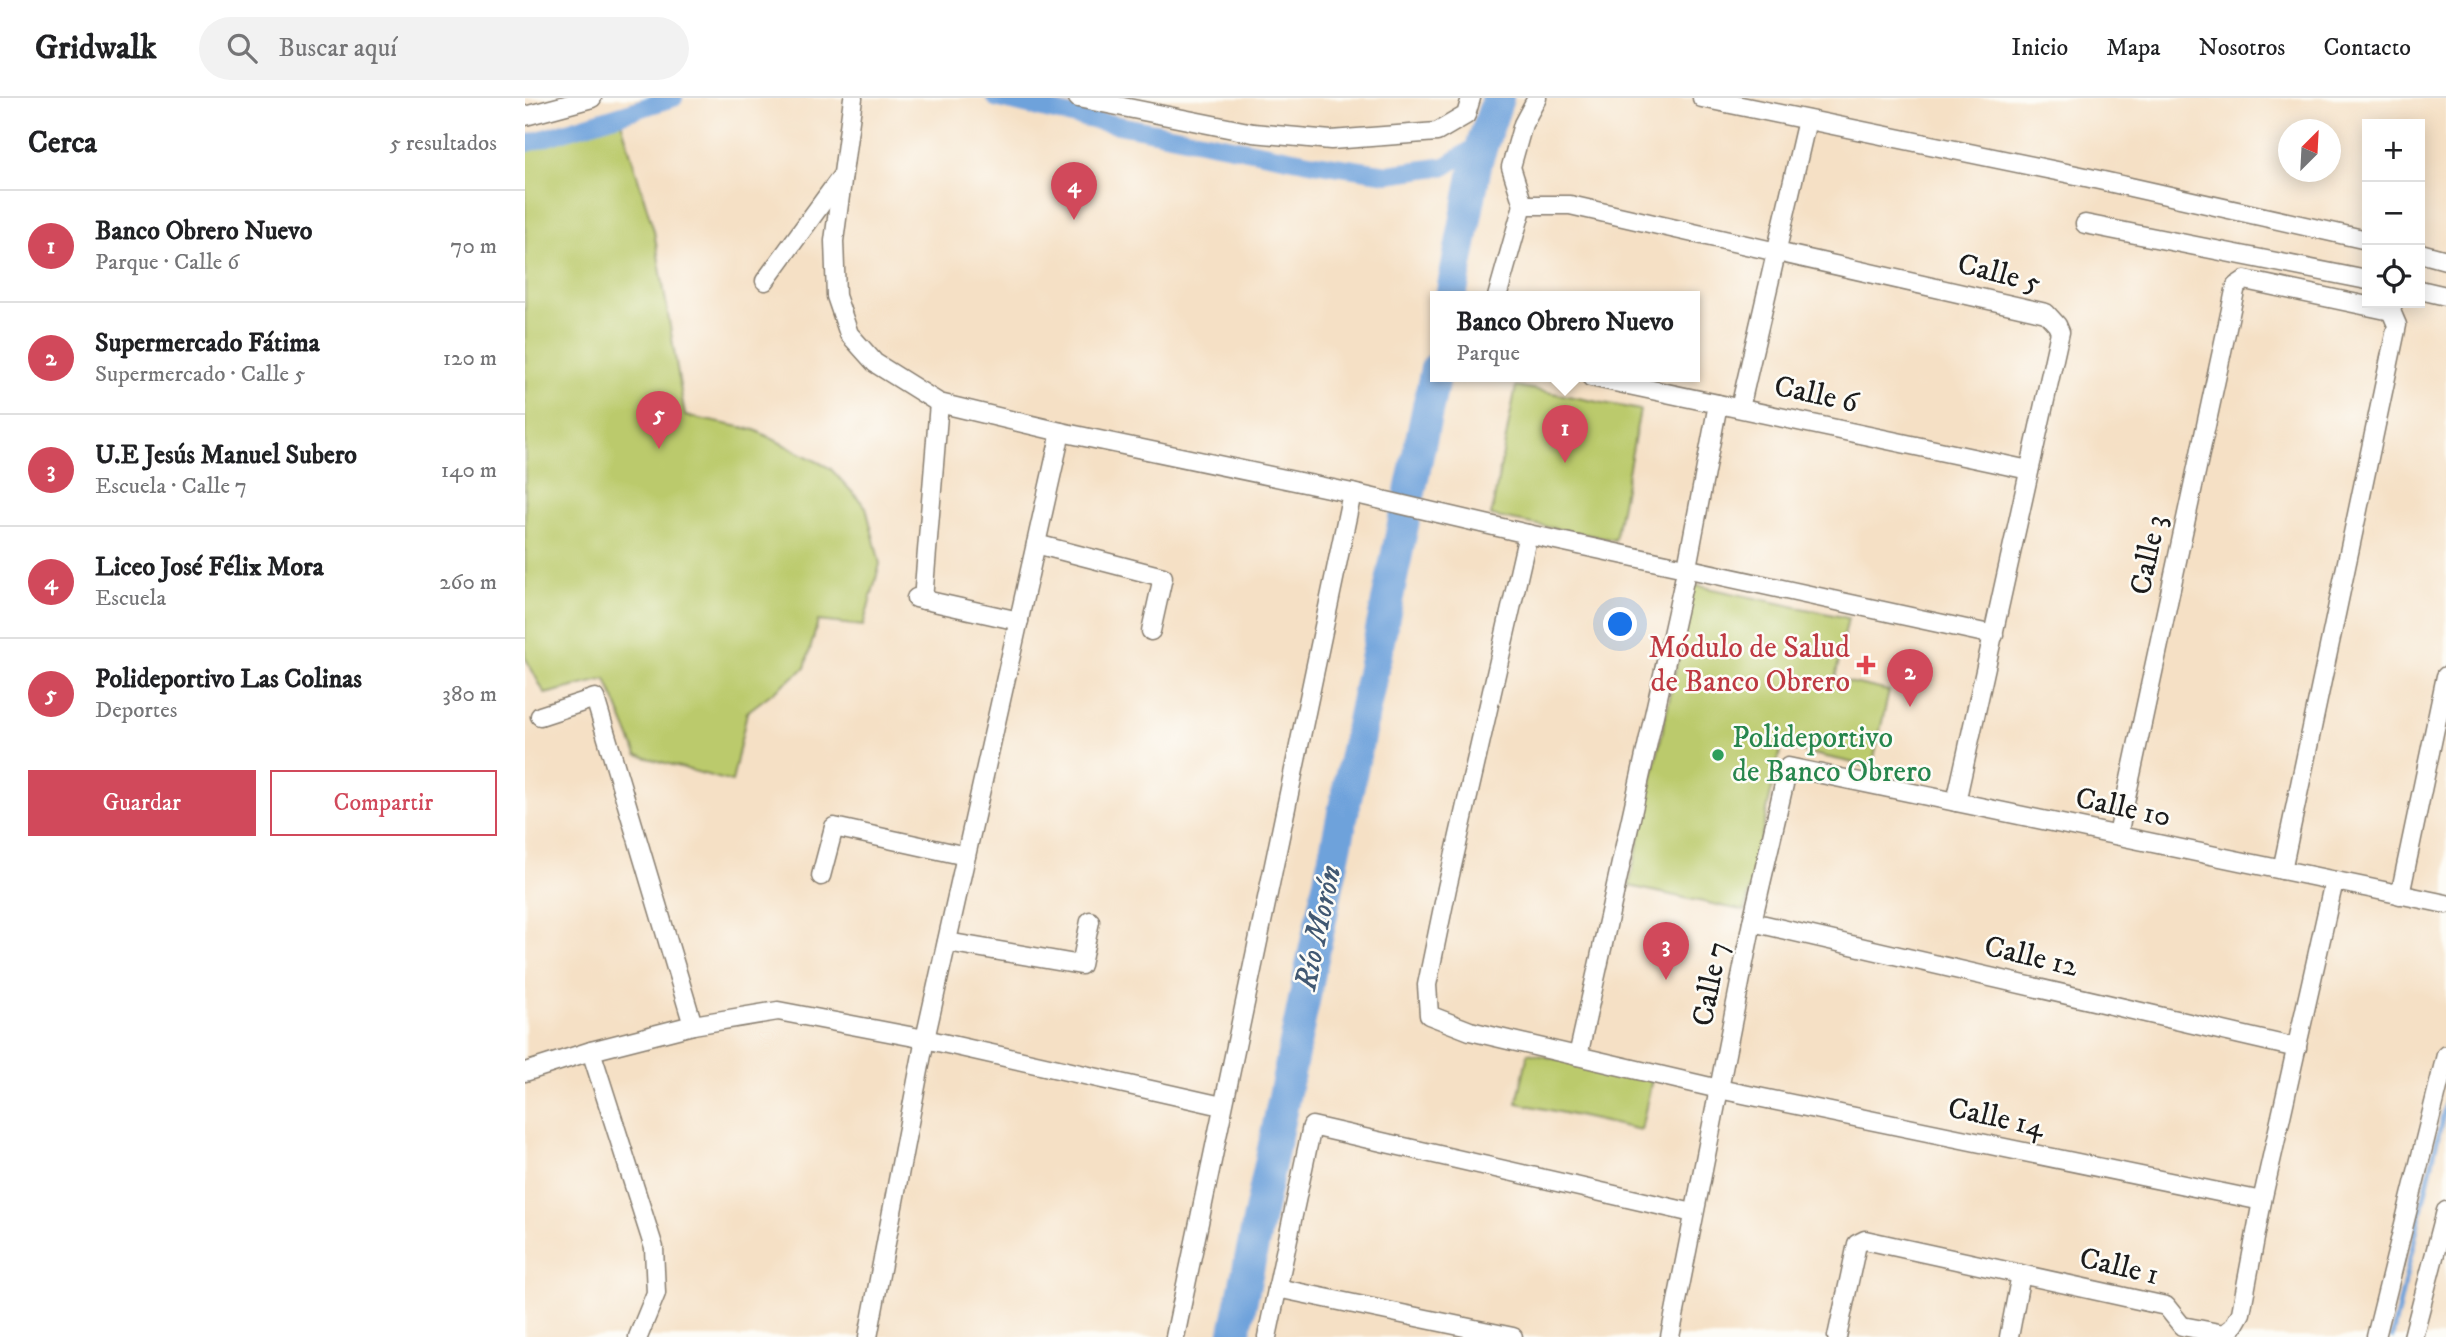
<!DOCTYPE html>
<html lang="es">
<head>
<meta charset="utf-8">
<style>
  :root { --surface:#fff; --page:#f2f2f2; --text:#202124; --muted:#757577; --line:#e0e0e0; --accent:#d1495b }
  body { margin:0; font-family:"IM FELL DW Pica",serif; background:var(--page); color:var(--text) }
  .controls { position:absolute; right:21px; top:21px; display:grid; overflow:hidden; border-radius:0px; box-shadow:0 4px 18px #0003 }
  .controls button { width:63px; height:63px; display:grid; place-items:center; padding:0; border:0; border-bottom:2px solid var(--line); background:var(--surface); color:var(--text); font:35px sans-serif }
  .compass { position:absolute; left:1753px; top:21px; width:63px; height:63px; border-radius:50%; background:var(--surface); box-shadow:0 4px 18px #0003; rotate:24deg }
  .you { position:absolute; left:1096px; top:527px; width:24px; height:24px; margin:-18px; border:5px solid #fff; border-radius:50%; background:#1a73e8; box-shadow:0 0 0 10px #1a73e833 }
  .badge { display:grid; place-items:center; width:46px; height:46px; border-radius:50%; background:var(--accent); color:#fff; font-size:23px; font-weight:700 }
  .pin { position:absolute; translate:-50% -58px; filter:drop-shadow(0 2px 4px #0008) }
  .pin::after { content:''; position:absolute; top:37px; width:24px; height:21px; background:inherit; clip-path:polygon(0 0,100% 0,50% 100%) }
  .popup { position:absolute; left:905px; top:193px; width:270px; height:91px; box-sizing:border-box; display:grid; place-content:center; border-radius:0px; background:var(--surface); filter:drop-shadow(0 2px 5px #0005); font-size:23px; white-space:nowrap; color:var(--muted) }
  .popup b { font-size:26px; color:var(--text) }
  .popup::after { content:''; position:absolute; left:50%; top:100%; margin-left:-14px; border:14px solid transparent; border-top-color:var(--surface) }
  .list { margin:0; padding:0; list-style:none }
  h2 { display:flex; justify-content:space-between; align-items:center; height:91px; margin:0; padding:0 28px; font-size:30px }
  h2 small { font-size:23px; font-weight:400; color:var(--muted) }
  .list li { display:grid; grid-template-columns:46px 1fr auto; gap:21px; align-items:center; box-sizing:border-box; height:112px; padding:0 28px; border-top:2px solid var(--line) }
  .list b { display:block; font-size:26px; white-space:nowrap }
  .list p { margin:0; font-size:23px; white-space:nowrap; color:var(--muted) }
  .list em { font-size:23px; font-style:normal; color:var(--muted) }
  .actions { display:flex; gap:14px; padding:21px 28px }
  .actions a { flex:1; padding:16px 0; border:2px solid var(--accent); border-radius:0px; text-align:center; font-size:24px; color:var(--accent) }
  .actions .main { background:var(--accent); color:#fff }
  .icon { flex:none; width:38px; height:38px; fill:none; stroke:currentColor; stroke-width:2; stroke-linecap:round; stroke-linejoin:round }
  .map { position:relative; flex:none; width:1921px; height:1239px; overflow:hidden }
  header { display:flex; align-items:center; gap:42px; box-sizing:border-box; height:98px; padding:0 35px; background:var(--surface); border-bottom:2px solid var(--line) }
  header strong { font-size:33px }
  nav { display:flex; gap:38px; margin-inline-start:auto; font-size:24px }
  .search { width:490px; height:63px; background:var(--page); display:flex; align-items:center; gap:18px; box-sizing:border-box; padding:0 24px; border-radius:38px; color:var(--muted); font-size:26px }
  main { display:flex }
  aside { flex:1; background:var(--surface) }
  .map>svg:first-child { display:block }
  .green { fill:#bbca6c; stroke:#6c7344; stroke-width:2 }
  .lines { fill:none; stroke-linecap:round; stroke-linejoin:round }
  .stream { stroke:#6ea2db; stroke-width:5 }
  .canal { stroke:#6ea2db; stroke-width:18 }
  .river { stroke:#6ea2db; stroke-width:32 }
  .minor-casing { stroke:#887e70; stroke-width:21 }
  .minor { stroke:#fff; stroke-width:18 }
  .health-dot { fill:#e0444e; stroke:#fdfcf7; stroke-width:2.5 }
  .leisure-dot { fill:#2e9e5b; stroke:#fdfcf7; stroke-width:2.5 }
  .labels { text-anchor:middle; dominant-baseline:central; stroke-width:5; stroke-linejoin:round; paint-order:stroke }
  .street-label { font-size:30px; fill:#1c1c1c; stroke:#fdfcf7 }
  .health-label { font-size:30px; fill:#be3a42; stroke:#fdfcf7; text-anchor:end }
  .leisure-label { font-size:30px; fill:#27864d; stroke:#fdfcf7; text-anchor:start }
  .water-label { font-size:32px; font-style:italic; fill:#415872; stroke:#fdfcf7 }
</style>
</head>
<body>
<header>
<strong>Gridwalk</strong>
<div class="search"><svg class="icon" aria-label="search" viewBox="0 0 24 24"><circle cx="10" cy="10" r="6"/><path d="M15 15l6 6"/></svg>Buscar aquí</div>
<nav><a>Inicio</a><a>Mapa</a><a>Nosotros</a><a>Contacto</a></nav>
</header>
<main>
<aside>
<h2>Cerca<small>5 resultados</small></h2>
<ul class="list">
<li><span class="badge">1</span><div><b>Banco Obrero Nuevo</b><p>Parque · Calle 6</p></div><em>70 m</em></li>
<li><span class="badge">2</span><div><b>Supermercado Fátima</b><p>Supermercado · Calle 5</p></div><em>120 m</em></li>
<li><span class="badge">3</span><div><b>U.E Jesús Manuel Subero</b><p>Escuela · Calle 7</p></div><em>140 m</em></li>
<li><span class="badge">4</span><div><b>Liceo José Félix Mora</b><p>Escuela</p></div><em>260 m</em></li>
<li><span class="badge">5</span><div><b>Polideportivo Las Colinas</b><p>Deportes</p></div><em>380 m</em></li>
</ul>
<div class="actions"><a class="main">Guardar</a><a>Compartir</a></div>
</aside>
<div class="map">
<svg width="1921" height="1239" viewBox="0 0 1921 1239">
  <rect width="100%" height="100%" fill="#fdfcf7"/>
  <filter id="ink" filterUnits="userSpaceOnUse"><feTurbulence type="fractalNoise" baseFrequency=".0143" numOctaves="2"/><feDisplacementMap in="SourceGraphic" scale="14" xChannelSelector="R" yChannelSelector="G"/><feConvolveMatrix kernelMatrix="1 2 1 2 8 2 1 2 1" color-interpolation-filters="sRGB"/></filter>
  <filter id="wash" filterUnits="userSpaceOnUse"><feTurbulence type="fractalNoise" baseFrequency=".00686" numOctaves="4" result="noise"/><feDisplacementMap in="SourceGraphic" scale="28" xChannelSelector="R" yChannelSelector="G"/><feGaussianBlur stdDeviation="1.57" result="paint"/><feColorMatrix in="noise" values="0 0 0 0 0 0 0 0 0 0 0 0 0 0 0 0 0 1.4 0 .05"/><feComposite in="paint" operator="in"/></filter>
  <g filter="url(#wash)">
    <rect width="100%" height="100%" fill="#f5e0c5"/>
    <!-- green -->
    <g class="green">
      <path d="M94,17l35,116 31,185 70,14 75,38 36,39 14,57 -17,62 -45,-5 -13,47 -58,44 -15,70 -95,-27 -31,-76 -61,15 -20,-37v-512z"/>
      <path d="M991,288l124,24 -25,130 -124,-24z"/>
      <path d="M1169,487l154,33 -13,61 54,12 -17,76 -91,-20 -36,164 -116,-25z"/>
      <path d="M1003,955l124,26 -11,51 -124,-27z"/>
    </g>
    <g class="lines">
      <!-- stream -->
      <path class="stream" d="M1867,1239l54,-235"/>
      <!-- canal -->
      <g class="canal">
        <path d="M470,0l77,18 242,47 74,11 58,-8 37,-24"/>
        <path d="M0,46l149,-46"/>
      </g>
      <!-- river -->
      <g class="river">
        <path d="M926,199l26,-137 21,-62"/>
        <path d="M885,394l26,-123"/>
        <path d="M709,1239l170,-817"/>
      </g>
    </g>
  </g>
  <g filter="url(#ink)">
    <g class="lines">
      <!-- minor casing -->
      <g class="minor-casing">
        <g id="minor">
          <path d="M328,0l-19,143 2,55 13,38 26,29 64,40 122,29 291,61 176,41 466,101"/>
          <path d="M553,0l175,35 78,7 106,-8 29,-17 5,-17"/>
          <path d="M1177,0l379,78 286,64"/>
          <path d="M0,18l67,-18"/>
          <path d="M998,107l-12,-38 12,-43 14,-26"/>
          <path d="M1560,126l282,56"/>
          <path d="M1895,155l26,7"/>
          <path d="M240,183l76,-104"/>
          <path d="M1895,192l26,6"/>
          <path d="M972,199l26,-92h47l476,108 11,12 3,7 -104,470"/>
          <path d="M1066,279l438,93"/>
          <path d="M1215,310l67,-288"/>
          <path d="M1003,436l-81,354 -20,97 2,30 41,16 249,58 543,112"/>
          <path d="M511,446l127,33 -12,54"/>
          <path d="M391,500l103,23"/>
          <path d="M398,502l16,-197"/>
          <path d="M15,618l55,-18 98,327"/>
          <path d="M1593,737l118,-549 9,-6 146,31 2,-8"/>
          <path d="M1757,772l115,-545 -6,-14"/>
          <path d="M296,778l13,-49 132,29"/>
          <path d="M1875,797l46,-219"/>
          <path d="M1227,824l545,126"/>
          <path d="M422,844l134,23 9,-44"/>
          <path d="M66,953l63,197 2,45 -18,44"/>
          <path d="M1053,958l109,-489 31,-163"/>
          <path d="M0,974l66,-21 102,-26 85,-14 147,28 297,67"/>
          <path d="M752,1190l236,49"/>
          <path d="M343,1239l57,-298 136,-607"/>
          <path d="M650,1239l177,-844"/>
          <path d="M742,1239l45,-211 381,87"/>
          <path d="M1145,1239l82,-415 36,-155 658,137"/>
          <path d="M1312,1239l20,-93 8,-4 301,66 16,20 42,8 9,-7 8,-14 21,-112 72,-320"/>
          <path d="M1484,1239l12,-63"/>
          <path d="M1851,1239l70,-282"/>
          <path d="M1888,1239l33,-126"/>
        </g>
      </g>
      <!-- minor -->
      <use href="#minor" class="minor"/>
    </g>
  </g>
  <!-- markers -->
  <path class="health-dot" d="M1337.5 556.5h7v7h7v7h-7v7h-7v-7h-7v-7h7z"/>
  <circle class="leisure-dot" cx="1193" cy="657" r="7"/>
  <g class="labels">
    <!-- street labels -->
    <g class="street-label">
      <text transform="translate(1474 176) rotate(14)">Calle 5</text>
      <text transform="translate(1291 297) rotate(12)">Calle 6</text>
      <text transform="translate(1624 457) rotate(-78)">Calle 3</text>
      <text transform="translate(1598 710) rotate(12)">Calle 10</text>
      <text transform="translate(1506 859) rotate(13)">Calle 12</text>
      <text transform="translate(1186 886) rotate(-79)">Calle 7</text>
      <text transform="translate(1471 1020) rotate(12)">Calle 14</text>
      <text transform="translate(1594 1169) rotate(13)">Calle 1</text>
    </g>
    <!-- health labels -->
    <g class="health-label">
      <text x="1325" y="550">Módulo de Salud<tspan x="1325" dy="34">de Banco Obrero</tspan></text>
    </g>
    <!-- leisure labels -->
    <g class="leisure-label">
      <text x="1207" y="640">Polideportivo<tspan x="1207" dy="34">de Banco Obrero</tspan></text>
    </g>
    <!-- water labels -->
    <g class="water-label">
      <text transform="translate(794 830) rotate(-78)">Río Morón</text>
    </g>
  </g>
</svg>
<div class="controls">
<button>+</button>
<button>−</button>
<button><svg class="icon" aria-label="locate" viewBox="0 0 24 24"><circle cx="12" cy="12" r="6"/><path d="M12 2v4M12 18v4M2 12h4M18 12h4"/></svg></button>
</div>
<svg class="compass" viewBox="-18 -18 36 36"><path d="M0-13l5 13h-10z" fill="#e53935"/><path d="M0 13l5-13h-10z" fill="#757577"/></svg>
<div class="you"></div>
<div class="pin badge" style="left:1040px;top:365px">1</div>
<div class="popup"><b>Banco Obrero Nuevo</b>Parque</div>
<div class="pin badge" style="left:1385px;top:609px">2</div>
<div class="pin badge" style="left:1141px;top:882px">3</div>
<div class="pin badge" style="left:549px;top:122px">4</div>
<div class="pin badge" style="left:134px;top:351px">5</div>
</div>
</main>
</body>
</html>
